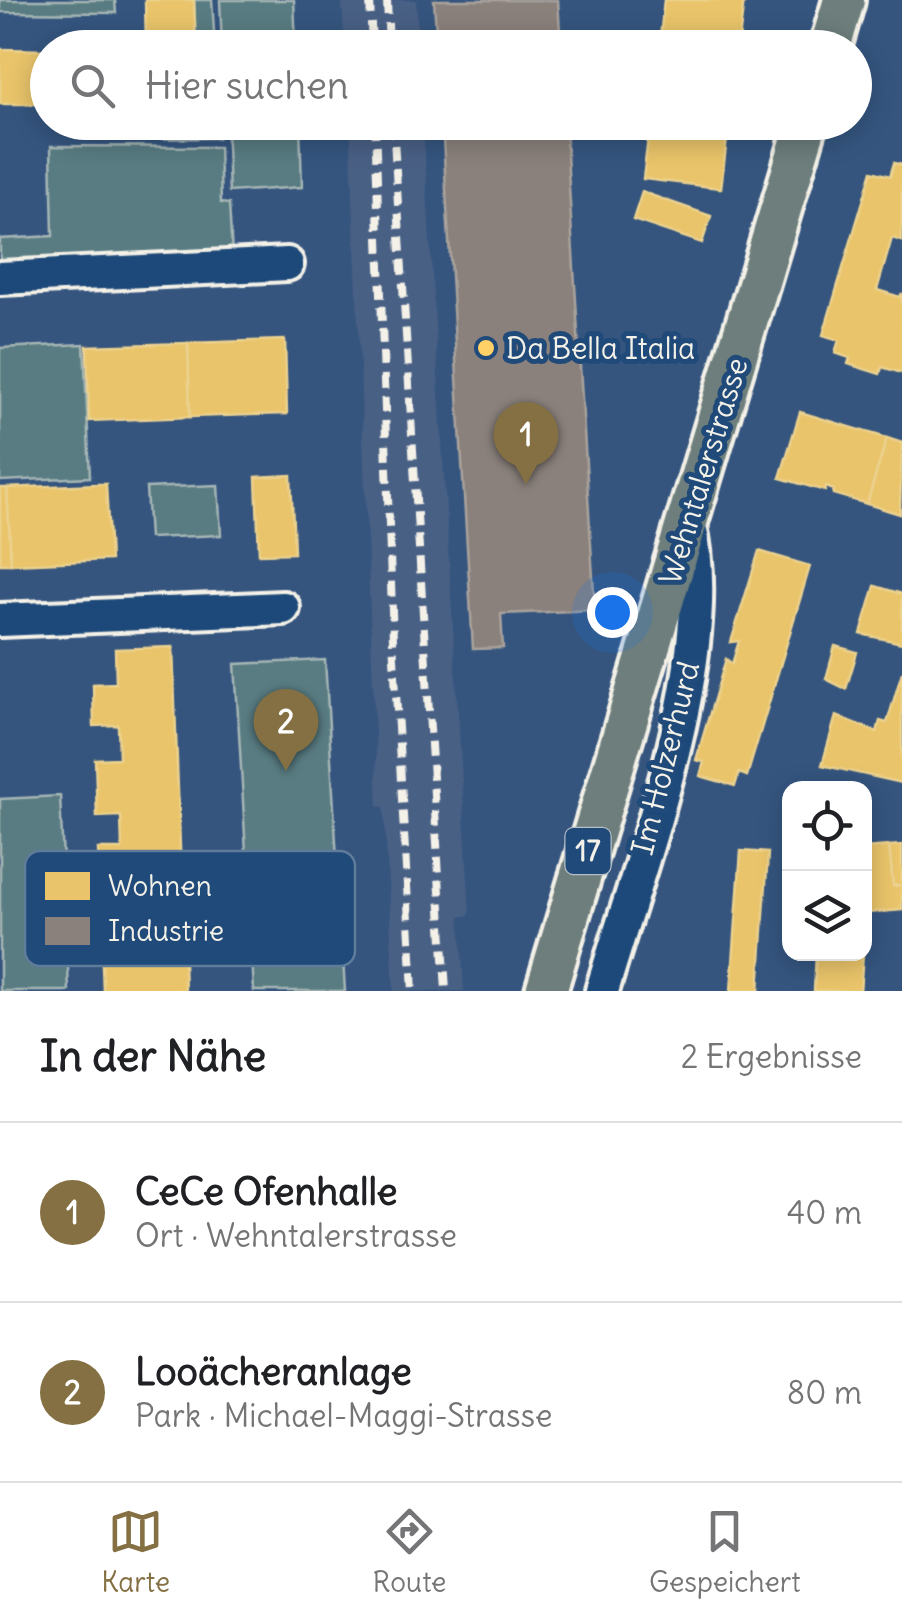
<!DOCTYPE html>
<html lang="de">
<head>
<meta charset="utf-8">
<style>
  :root { --surface:#fff; --page:#f6f6f6; --text:#202124; --muted:#757577; --line:#e0e0e0; --accent:#847042 }
  body { margin:0; font-family:Delius,sans-serif; background:var(--page); color:var(--text) }
  .controls { position:absolute; right:30px; bottom:30px; display:grid; overflow:hidden; border-radius:20px; box-shadow:0 5px 25px #0003 }
  .controls button { width:90px; height:90px; display:grid; place-items:center; padding:0; border:0; border-bottom:2px solid var(--line); background:var(--surface); color:var(--text); font:50px sans-serif }
  .you { position:absolute; left:612px; top:612px; width:35px; height:35px; margin:-25px; border:8px solid #fff; border-radius:50%; background:#1a73e8; box-shadow:0 0 0 15px #1a73e833 }
  .badge { display:grid; place-items:center; width:65px; height:65px; border-radius:50%; background:var(--accent); color:#fff; font-size:32px; font-weight:700 }
  .pin { position:absolute; translate:-50% -82px; filter:drop-shadow(0 2px 5px #0008) }
  .pin::after { content:''; position:absolute; top:52px; width:35px; height:30px; background:inherit; clip-path:polygon(0 0,100% 0,50% 100%) }
  .list { margin:0; padding:0; list-style:none }
  h2 { display:flex; justify-content:space-between; align-items:center; height:130px; margin:0; padding:0 40px; font-size:42px }
  h2 small { font-size:32px; font-weight:400; color:var(--muted) }
  .list li { display:grid; grid-template-columns:65px 1fr auto; gap:30px; align-items:center; box-sizing:border-box; height:180px; padding:0 40px; border-top:2px solid var(--line) }
  .list b { display:block; font-size:38px; white-space:nowrap }
  .list p { margin:0; font-size:32px; white-space:nowrap; color:var(--muted) }
  .list em { font-size:32px; font-style:normal; color:var(--muted) }
  .icon { flex:none; width:55px; height:55px; fill:none; stroke:currentColor; stroke-width:2; stroke-linecap:round; stroke-linejoin:round }
  .map { position:relative; flex:none; width:902px; height:991px; overflow:hidden }
  .search { position:absolute; background:var(--surface); box-shadow:0 5px 25px #0003; left:30px; right:30px; top:30px; height:110px; display:flex; align-items:center; gap:25px; box-sizing:border-box; padding:0 35px; border-radius:55px; color:var(--muted); font-size:38px }
  .sheet { height:490px; background:var(--surface) }
  nav { display:flex; justify-content:space-around; align-items:center; box-sizing:border-box; height:140px; border-top:2px solid var(--line); background:var(--surface); font-size:28px; color:var(--muted) }
  nav a { display:grid; justify-items:center; gap:5px }
  nav .on { color:var(--accent) }
  .map>svg:first-child { display:block }
  .built { fill:#486085 }
  .green { fill:#587c82; stroke:#a6b6b5; stroke-width:2.5 }
  .homes { fill:#e9c46a; stroke:#ecd290; stroke-width:2.5 }
  .industry { fill:#8a817c; stroke:#aaa39c; stroke-width:2.5 }
  .lines { fill:none; stroke-linecap:round; stroke-linejoin:round }
  .minor-casing { stroke:#f4f1e8; stroke-width:40 }
  .major-casing { stroke:#f4f1e8; stroke-width:48 }
  .minor { stroke:#1f4a7a; stroke-width:32 }
  .major { stroke:#6d7e7c; stroke-width:40 }
  .rail { stroke:#f4f1e8; stroke-width:8; stroke-dasharray:15 8; stroke-linecap:butt }
  .poi-dot { fill:#ffd166; stroke:#1f4a7a; stroke-width:4 }
  .labels { text-anchor:middle; dominant-baseline:central; stroke-width:10; stroke-linejoin:round; paint-order:stroke }
  .shield { fill:#1f4a7a; stroke:#b4bfc7; stroke-width:2.5 }
  .shield-label { font-size:28px; font-weight:bold; fill:#f4f1e8 }
  .poi-label { font-size:30px; fill:#f4f1e8; stroke:#1f4a7a; text-anchor:start }
  .street-label { font-size:30px; fill:#f4f1e8; stroke:#1f4a7a }
  .key { fill:#1f4a7a; stroke:#5f7c9b; stroke-width:2.5 }
  .key-label { font-size:28px; fill:#f4f1e8 }
</style>
</head>
<body>
<div class="map">
<svg width="902" height="991" viewBox="0 0 902 991">
  <rect width="100%" height="100%" fill="#35557f"/>
  <filter id="ink" filterUnits="userSpaceOnUse"><feTurbulence type="fractalNoise" baseFrequency=".01" numOctaves="2"/><feDisplacementMap in="SourceGraphic" scale="20" xChannelSelector="R" yChannelSelector="G"/><feConvolveMatrix kernelMatrix="1 2 1 2 8 2 1 2 1" color-interpolation-filters="sRGB"/></filter>
  <g filter="url(#ink)">
    <!-- built -->
    <g class="built">
      <path d="M342,0h74l3,47h-74z"/>
      <path d="M350,123h73l47,792 -10,2 4,74h-70l-10,-184 -6,-1z"/>
    </g>
    <!-- green -->
    <g class="green">
      <path d="M0,0h115l1,13 -116,-1z"/>
      <path d="M194,0h18l3,47h-19z"/>
      <path d="M220,0h74l2,47h-74z"/>
      <path d="M133,123h85v15l-85,1z"/>
      <path d="M226,123h74l2,64 -73,5z"/>
      <path d="M51,146l168,1 2,56 8,1 3,50 -232,10v-25l53,-3z"/>
      <path d="M84,344l6,133 -90,4v-133z"/>
      <path d="M218,485l3,50 -72,3 -3,-50z"/>
      <path d="M325,660l20,331h-91l-19,-327z"/>
      <path d="M60,796l9,195h-69v-192z"/>
    </g>
    <!-- homes -->
    <g class="homes">
      <path d="M145,0h49l2,48h-50z"/>
      <path d="M664,0h80l-6,48h-79z"/>
      <path d="M0,49l48,1v54h-48z"/>
      <path d="M650,122h79l-8,66 -78,-9z"/>
      <path d="M894,163l8,2v76l-10,-3 -15,52 23,7 2,-4v80l-20,-6 -2,7 -32,-10 2,-6 -15,-5 4,-13 -16,-5 49,-164 18,5z"/>
      <path d="M642,192l69,24 -9,27 -69,-23z"/>
      <path d="M285,340l2,74 -97,3 -2,-74z"/>
      <path d="M188,343l2,74 -101,4 -2,-75z"/>
      <path d="M800,412l87,26 -20,66 -34,-10 1,-4 -8,-3 -1,4 -45,-13z"/>
      <path d="M887,438l15,5 -2,71 -33,-10z"/>
      <path d="M291,475l3,78 -35,1 -3,-77z"/>
      <path d="M98,484h8l4,76 -99,4 -4,-76z"/>
      <path d="M0,488h7l4,76h-11z"/>
      <path d="M759,551l51,15 -63,210 -8,-3 -4,13 -35,-10 4,-14 -8,-2 30,-101 6,5 7,-23 -8,1z"/>
      <path d="M875,586l27,8v49l-41,-9z"/>
      <path d="M835,646l22,6 -11,37 -20,-10z"/>
      <path d="M173,647l12,344h-82l-2,-50 24,-1 -2,-49 -23,1 -2,-43h24l-1,-33 -24,1 -2,-58 24,-1 -1,-33 -24,1 -1,-42 23,-1 -1,-34z"/>
      <path d="M902,672v111l-80,-18 14,-49 41,16 3,-11 7,2z"/>
      <path d="M902,845v40l-9,1 -4,-40z"/>
      <path d="M889,846l4,40 9,-1v25l-36,3 -2,17v-82z"/>
      <path d="M741,851l27,2 -9,138h-28z"/>
      <path d="M816,954h47l-3,37h-46z"/>
    </g>
    <!-- industry -->
    <g class="industry">
      <path d="M434,0h124l3,48h-124z"/>
      <path d="M442,122h123l30,488 -94,4 2,34 -30,1z"/>
    </g>
    <g class="lines">
      <!-- minor casing -->
      <g class="minor-casing">
        <g id="minor">
          <path d="M0,278l287,-14"/>
          <path d="M0,620l283,-12"/>
          <path d="M602,991c38,-130 119,-338 87,-469"/>
        </g>
      </g>
      <!-- major casing -->
      <g class="major-casing">
        <g id="major">
          <path d="M830,48l14,-48"/>
          <path d="M546,991l261,-869"/>
        </g>
      </g>
      <!-- minor -->
      <use href="#minor" class="minor"/>
      <!-- major -->
      <use href="#major" class="major"/>
      <!-- rail -->
      <g class="rail">
        <path d="M370,0l2,48"/>
        <path d="M387,0l2,48"/>
        <path d="M375,122l18,518 20,351"/>
        <path d="M393,122l53,869"/>
      </g>
    </g>
  </g>
  <!-- markers -->
  <circle class="poi-dot" cx="486" cy="348" r="10"/>
  <g class="labels">
    <!-- shield labels -->
    <rect class="shield" x="565.5" y="828" width="45" height="46" rx="8"/>
    <g class="shield-label">
      <text x="588" y="851">17</text>
    </g>
    <!-- poi labels -->
    <g class="poi-label">
      <text x="506" y="348">Da Bella Italia</text>
    </g>
    <!-- street labels -->
    <g class="street-label">
      <text transform="translate(703 471) rotate(-73)">Wehntalerstrasse</text>
      <text transform="translate(665 758) rotate(-76)">Im Holzerhurd</text>
    </g>
  </g>
  <!-- legend -->
  <rect x="25" y="851" width="330" height="115" rx="15" class="key"/>
  <rect x="45" y="872" width="45" height="28" fill="#e9c46a"/>
  <rect x="45" y="917" width="45" height="28" fill="#8a817c"/>
  <g class="key-label">
    <text x="108" y="896">Wohnen</text>
    <text x="108" y="941">Industrie</text>
  </g>
</svg>
<div class="controls">
<button><svg class="icon" aria-label="locate" viewBox="0 0 24 24"><circle cx="12" cy="12" r="6"/><path d="M12 2v4M12 18v4M2 12h4M18 12h4"/></svg></button>
<button><svg class="icon" aria-label="layers" viewBox="0 0 24 24"><path d="M12 4l9 5-9 5-9-5zM3 14l9 5 9-5"/></svg></button>
</div>
<div class="you"></div>
<div class="pin badge" style="left:526px;top:484px">1</div>
<div class="pin badge" style="left:286px;top:771px">2</div>
<div class="search"><svg class="icon" aria-label="search" viewBox="0 0 24 24"><circle cx="10" cy="10" r="6"/><path d="M15 15l6 6"/></svg>Hier suchen</div>
</div>
<section class="sheet">
<h2>In der Nähe<small>2 Ergebnisse</small></h2>
<ul class="list">
<li><span class="badge">1</span><div><b>CeCe Ofenhalle</b><p>Ort · Wehntalerstrasse</p></div><em>40 m</em></li>
<li><span class="badge">2</span><div><b>Looächeranlage</b><p>Park · Michael-Maggi-Strasse</p></div><em>80 m</em></li>
</ul>
</section>
<nav>
<a class="on"><svg class="icon" aria-label="map" viewBox="0 0 24 24"><path d="M3 6l6-2 6 2 6-2v14l-6 2-6-2-6 2zM9 4v14M15 6v14"/></svg>Karte</a>
<a><svg class="icon" aria-label="directions" viewBox="0 0 24 24"><path d="M12 3l9 9-9 9-9-9zM9 14v-3h6M13 9l2 2-2 2"/></svg>Route</a>
<a><svg class="icon" aria-label="saved" viewBox="0 0 24 24"><path d="M7 4h10v16l-5-4-5 4z"/></svg>Gespeichert</a>
</nav>
</body>
</html>
